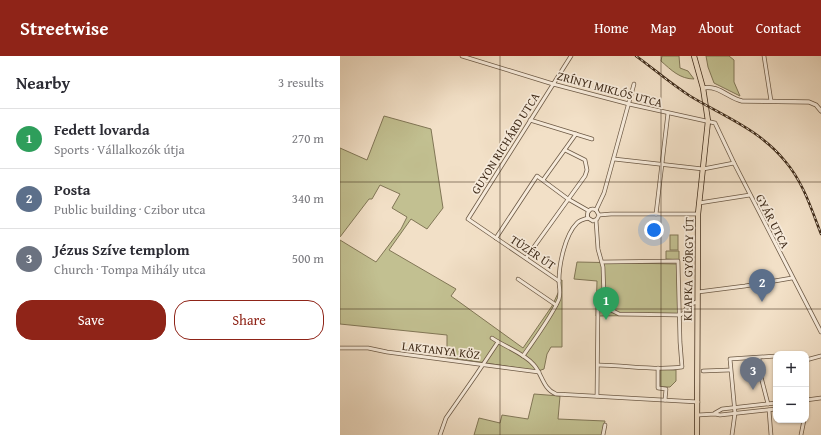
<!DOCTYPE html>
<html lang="en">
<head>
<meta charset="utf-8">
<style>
  :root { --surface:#fff; --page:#f2f2f3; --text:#2b2b33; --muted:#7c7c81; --line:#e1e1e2; --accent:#8f2418 }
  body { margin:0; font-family:"Gentium Book Plus",serif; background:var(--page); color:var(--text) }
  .controls { position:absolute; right:12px; bottom:12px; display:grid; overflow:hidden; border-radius:8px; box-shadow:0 1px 3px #0004 }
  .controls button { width:36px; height:36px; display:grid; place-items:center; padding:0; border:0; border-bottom:1px solid var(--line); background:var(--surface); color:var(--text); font:20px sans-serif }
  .you { position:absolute; left:314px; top:174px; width:14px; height:14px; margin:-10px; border:3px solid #fff; border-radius:50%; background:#1a73e8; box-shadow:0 0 0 6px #1a73e833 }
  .badge { display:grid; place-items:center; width:26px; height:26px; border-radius:50%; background:var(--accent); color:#fff; font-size:13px; font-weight:700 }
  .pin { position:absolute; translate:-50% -33px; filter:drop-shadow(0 1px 2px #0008) }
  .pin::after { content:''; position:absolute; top:21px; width:14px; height:12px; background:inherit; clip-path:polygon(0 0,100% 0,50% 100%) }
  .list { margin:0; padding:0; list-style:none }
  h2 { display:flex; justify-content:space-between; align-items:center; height:52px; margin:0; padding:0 16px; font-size:17px }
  h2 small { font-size:13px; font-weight:400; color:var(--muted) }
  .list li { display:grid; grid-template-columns:26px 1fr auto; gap:12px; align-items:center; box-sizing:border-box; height:60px; padding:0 16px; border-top:1px solid var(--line) }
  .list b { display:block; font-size:15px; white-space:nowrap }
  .list p { margin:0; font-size:13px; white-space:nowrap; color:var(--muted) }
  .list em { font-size:13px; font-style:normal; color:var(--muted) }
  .actions { display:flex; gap:8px; padding:12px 16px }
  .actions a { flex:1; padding:9px 0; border:1px solid var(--accent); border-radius:16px; text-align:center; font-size:14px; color:var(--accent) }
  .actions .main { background:var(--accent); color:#fff }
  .map { position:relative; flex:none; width:481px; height:379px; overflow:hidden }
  header { display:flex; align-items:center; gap:24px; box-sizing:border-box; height:56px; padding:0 20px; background:var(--accent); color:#fff }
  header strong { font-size:19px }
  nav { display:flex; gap:22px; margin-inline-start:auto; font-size:14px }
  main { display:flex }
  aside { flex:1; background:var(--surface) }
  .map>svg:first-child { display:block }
  .green { fill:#c2c091; stroke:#817656 }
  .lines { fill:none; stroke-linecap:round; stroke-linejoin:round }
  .minor-casing { stroke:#6c5945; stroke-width:4.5 }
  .tertiary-casing { stroke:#6c5945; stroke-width:5 }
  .primary-casing { stroke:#402c1a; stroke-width:6 }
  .minor { stroke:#f7ebdb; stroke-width:3 }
  .tertiary { stroke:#f7ebdb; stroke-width:3.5 }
  .primary { stroke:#f2e0c7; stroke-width:4.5 }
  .rail-casing { stroke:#402c1a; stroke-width:2.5 }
  .rail { stroke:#f7ebdb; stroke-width:1; stroke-dasharray:3; stroke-linecap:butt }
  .grid { fill:none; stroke:#402c1a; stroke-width:1; stroke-opacity:0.55 }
  .labels { text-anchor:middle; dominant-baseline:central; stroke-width:3.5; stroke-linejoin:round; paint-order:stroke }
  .street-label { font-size:12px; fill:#402c1a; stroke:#f7ebdb }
</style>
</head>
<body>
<header>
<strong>Streetwise</strong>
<nav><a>Home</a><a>Map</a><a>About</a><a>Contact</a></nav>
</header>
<main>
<aside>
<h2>Nearby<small>3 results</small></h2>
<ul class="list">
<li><span class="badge" style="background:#2e9e5b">1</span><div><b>Fedett lovarda</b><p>Sports · Vállalkozók útja</p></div><em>270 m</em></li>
<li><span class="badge" style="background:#5c6f8a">2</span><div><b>Posta</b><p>Public building · Czibor utca</p></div><em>340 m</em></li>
<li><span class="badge" style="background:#6b7280">3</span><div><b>Jézus Szíve templom</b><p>Church · Tompa Mihály utca</p></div><em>500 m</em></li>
</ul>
<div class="actions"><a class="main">Save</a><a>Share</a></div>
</aside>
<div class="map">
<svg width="481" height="379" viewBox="0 0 481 379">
  <rect width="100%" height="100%" fill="#f2e0c7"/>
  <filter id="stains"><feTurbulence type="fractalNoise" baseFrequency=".005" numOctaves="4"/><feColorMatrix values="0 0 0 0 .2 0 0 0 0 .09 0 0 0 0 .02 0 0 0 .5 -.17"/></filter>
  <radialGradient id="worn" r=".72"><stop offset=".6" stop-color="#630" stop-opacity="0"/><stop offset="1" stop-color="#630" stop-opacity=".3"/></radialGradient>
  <!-- green -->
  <g class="green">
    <path d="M322,0h17l1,12 8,3 6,8c-14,0 -23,-9 -33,-18z"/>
    <path d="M366,0h23l5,4v22l6,14 -26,-13 -6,-16z"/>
    <path d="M44,60l47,13 12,79 -16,21 -16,-10 -22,31 67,39 -5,7 72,52 29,-42 7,-15 -2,-10 5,-1v67h-11l-4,7 -3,15 -6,2 -91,-14v-22l-107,-11v-84l36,22 25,-33 6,-12 -15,-9 8,-14 -20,-9 -8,14h-3l-29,38v-89l27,12z"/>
    <rect x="330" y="179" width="8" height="15"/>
    <path d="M326,195h13v9l-13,-1z"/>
    <path d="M237,206l100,2 2,51 -83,1 1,-35 -23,-2z"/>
    <path d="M320,313l16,1v11l-6,6h-10z"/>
    <path d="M194,338l26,2 -2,23 47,2 -3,14h-128l5,-17 21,5 2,-8 26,4z"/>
  </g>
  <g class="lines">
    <!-- minor casing -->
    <g class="minor-casing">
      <g id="minor">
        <path d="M122,0l91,28 76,20 86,19 19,40 87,169"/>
        <path d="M424,0l7,45"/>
        <path d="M190,64l62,19"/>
        <path d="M274,103l89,10 31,-6"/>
        <path d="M203,124l33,-46"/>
        <path d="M359,147l51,-8"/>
        <path d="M256,154l8,-17 30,-109"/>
        <path d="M316,158l12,-101"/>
        <path d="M259,159l12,-1h87"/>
        <path d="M248,162l5,3 4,-2 2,-4 -3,-5"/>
        <path d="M248,162c-2,-6 2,-11 8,-8"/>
        <path d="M256,164l2,29 5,18 1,30 2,9 3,3 10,5 61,1"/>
        <path d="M156,182l41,-62 31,23 21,12"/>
        <path d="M186,202l59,-82 2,-6 -2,-10 -20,-10"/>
        <path d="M178,223l38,26"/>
        <path d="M219,225l-91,-62 103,-163"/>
        <path d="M358,236l47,-6 47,-8"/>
        <path d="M340,259l4,-2 4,-8 9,-3"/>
        <path d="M152,282c13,9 32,15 42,27 8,9 9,24 22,29l142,8"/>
        <path d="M0,292h28l19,4 152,20"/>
        <path d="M183,300c11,-16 29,-40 36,-57 2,-7 0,-12 0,-18 0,-17 6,-46 18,-58 3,-3 7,-4 11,-5"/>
        <path d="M419,302l1,15 8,31"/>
        <path d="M466,304l15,-4"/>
        <path d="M258,309c28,0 56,6 84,2l-2,-25 -2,-81 -75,1"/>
        <path d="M318,312v20l8,1 -1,11"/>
        <path d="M363,315l27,-1"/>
        <path d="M257,340l1,-94 6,-5"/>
        <path d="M466,344l15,-2"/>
        <path d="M466,350l1,-6"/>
        <path d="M429,354l2,25"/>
        <path d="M375,357l7,-4 54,-6"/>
        <path d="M358,359l17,-1 5,1 56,-6"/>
        <path d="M100,379l6,-17 30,-43 22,-33"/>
        <path d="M263,379l2,-10"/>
        <path d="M392,379l3,-22 -5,-54 46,-3"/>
        <path d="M461,379l3,-15"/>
      </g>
    </g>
    <!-- tertiary casing -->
    <g class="tertiary-casing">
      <path id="tertiary" d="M363,32c16,-3 25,10 39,13l67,1 7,3 5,6"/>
    </g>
    <!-- primary casing -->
    <g class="primary-casing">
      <path id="primary" d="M354,0l9,32 5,33 -10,93 -1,221"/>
    </g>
    <!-- minor -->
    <use href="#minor" class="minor"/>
    <!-- tertiary -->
    <use href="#tertiary" class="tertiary"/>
    <!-- primary -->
    <use href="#primary" class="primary"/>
    <!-- rail casing -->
    <g class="rail-casing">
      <path id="rail" d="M296,0c18,13 35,28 54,40 33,20 70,34 95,65 18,21 26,47 36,73"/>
    </g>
    <!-- rail -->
    <use href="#rail" class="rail"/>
  </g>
  <!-- grid -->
  <path class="grid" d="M160,0v379M321,0v379M0,126h481M0,253h481"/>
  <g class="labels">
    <!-- street labels -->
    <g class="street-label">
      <text transform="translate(270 33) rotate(15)">ZRÍNYI MIKLÓS UTCA</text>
      <text transform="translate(165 87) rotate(-58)">GUYON RICHÁRD UTCA</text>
      <text transform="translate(433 165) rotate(63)">GYÁR UTCA</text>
      <text transform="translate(193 196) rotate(34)">TÜZÉR ÚT</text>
      <text transform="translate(348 213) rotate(-89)">KLAPKA GYÖRGY ÚT</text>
      <text transform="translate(101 294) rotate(7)">LAKTANYA KÖZ</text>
    </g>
  </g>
  <rect width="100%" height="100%" filter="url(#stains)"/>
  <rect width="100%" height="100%" fill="url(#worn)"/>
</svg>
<div class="controls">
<button>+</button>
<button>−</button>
</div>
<div class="you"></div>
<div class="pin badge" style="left:266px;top:264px;background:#2e9e5b">1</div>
<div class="pin badge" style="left:422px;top:246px;background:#5c6f8a">2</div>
<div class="pin badge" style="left:413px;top:334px;background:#6b7280">3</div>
</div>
</main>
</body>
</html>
